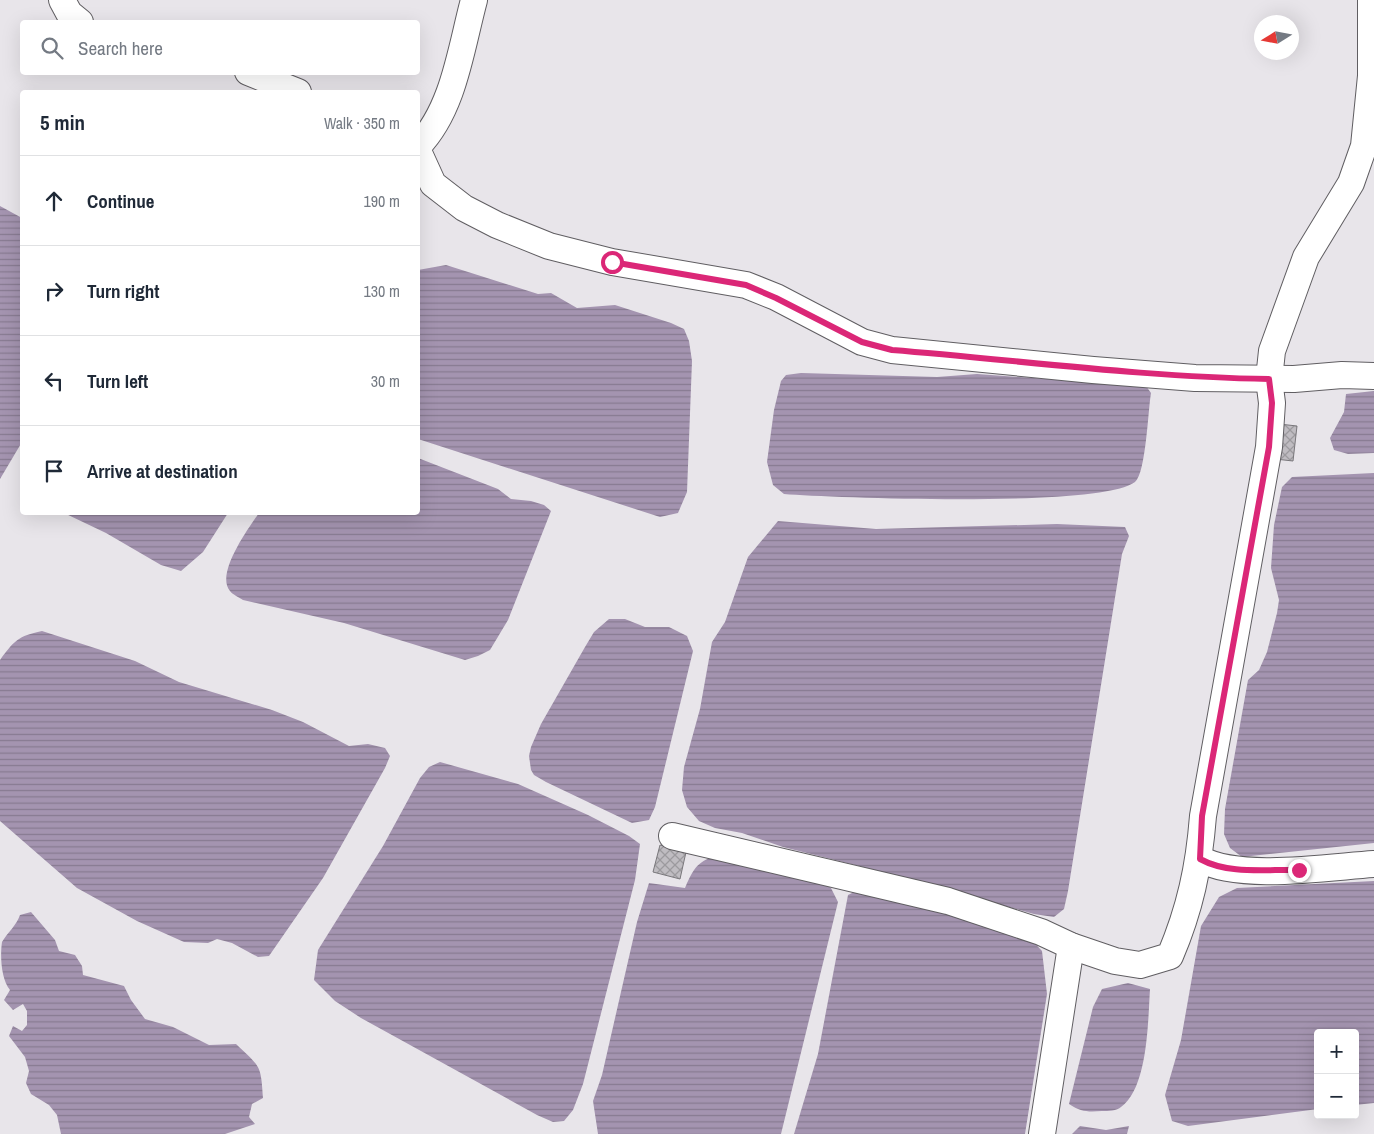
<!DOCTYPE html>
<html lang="en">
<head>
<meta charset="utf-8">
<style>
  :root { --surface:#fff; --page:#f2f2f3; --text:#1f2937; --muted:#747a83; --line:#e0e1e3 }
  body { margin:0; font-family:"Archivo Narrow",sans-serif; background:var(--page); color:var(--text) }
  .controls { position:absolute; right:15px; bottom:15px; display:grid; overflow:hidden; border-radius:5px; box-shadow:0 5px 20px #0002 }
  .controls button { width:45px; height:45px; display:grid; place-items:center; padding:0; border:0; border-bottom:1px solid var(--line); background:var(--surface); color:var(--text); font:25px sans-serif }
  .compass { position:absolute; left:1254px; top:15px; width:45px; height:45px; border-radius:50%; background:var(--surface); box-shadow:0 5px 20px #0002; rotate:259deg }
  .stop { position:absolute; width:15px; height:15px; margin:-11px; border:4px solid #db2777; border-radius:50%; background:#fff }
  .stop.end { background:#db2777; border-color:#fff; box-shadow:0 1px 5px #0008 }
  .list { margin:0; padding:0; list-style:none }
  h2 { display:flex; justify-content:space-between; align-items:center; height:65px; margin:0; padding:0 20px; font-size:21px }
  h2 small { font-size:16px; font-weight:400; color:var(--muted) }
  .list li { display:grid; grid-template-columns:32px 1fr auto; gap:15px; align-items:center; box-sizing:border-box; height:90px; padding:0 20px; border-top:1px solid var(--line) }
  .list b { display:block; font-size:19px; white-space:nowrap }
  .list em { font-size:16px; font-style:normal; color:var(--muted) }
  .icon { flex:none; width:28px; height:28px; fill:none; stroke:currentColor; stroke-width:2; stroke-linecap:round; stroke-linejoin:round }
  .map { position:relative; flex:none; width:1374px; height:1134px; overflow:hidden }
  .search { position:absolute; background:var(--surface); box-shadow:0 5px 20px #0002; left:20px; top:20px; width:400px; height:55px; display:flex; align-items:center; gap:12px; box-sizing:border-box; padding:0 18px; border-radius:5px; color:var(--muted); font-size:19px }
  .panel { position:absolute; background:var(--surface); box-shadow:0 5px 20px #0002; left:20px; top:90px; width:400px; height:425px; border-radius:5px }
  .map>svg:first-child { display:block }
  .water { fill:url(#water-rules) }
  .building { fill:url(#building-cross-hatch); stroke:#79777b }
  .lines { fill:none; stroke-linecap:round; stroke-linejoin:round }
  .minor-casing { stroke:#605e62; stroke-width:28 }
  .minor { stroke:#fff; stroke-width:26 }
  .route { stroke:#db2777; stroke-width:6 }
</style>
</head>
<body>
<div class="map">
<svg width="1374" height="1134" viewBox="0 0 1374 1134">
  <defs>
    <pattern id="water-rules" width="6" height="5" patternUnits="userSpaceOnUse" patternTransform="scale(1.25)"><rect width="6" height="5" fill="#a494b0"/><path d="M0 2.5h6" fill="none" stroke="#877a90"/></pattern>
    <pattern id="building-cross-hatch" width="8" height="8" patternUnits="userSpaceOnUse" patternTransform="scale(1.25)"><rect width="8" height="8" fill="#bfbcc1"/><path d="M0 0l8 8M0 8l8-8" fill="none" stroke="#9c9a9e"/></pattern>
  </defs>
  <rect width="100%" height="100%" fill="#e8e5ea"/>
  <!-- water -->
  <g class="water">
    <path d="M0,206l22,12v224l-22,37z"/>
    <path d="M446,265l92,29 13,-1 26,15 38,-3 56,18 13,6 5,12 3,20 -5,131 -9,21 -18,4 -242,-78v-169z"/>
    <path d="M801,373l136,4 40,-3 169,12 5,7c-3,17 -5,80 -16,89 -34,26 -297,16 -351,12l-11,-9 -6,-23 7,-52 7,-29 5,-6z"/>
    <path d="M1374,391v62l-26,1 -14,-4 -4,-12 14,-26 2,-18z"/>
    <path d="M418,458l80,31 13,10 20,2 13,4 7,6 -43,109 -18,30 -12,6 -13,4 -121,-37 -101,-23c-4,-3 -10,-5 -13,-9 -15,-17 19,-64 29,-78l159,-1z"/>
    <path d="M1374,473v370l-132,14 -12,-9 -6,-14 1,-25 23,-129 11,-10 8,-18 10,-39 2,-13 -8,-32 3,-43 8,-38 10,-10z"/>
    <path d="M64,513h164l-25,39 -22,19 -20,-6 -55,-32z"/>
    <path d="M778,521l98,8 181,-5 68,3 4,9 -7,18 -54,337 -4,18 -10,8 -20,-3 -123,-35 -128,-32 -41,-14 -27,-5 -16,-7 -12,-14 -5,-17 2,-23 16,-58 12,-67 13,-20 23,-65z"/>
    <path d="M609,619h16l20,8h24l18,9 6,15 -38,156 -6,13 -17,3 -86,-41 -12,-7 -3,-5 -2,-14 2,-9 10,-23 44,-77 9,-15z"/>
    <path d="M42,631l93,30 44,21 93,28 31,12 46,24 19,-2 17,4 5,8 -5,12 -62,110 -54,78 -11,1 -26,-14 -15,-4 -9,4 -24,-1 -47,-21 -60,-33 -77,-67v-161c14,-19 18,-24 42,-29z"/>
    <path d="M440,762l78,22 70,31 41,21 11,8 -5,36 -52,204 -10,26 -9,11 -11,1 -16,-7 -176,-97 -26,-17 -21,-21 4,-30 65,-104 37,-68 9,-11z"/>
    <path d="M711,858l111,24 9,6 7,14 -57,232h-183l-5,-33 9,-26 35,-153 12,-39 36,5c6,-14 11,-26 26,-30z"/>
    <path d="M1374,881v222l-19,2v-72h-37v76l-130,17 -16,-5 -7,-26 16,-55 20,-114 18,-29 18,-9z"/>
    <path d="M856,891l152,35 20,10 14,15 5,43 -22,140h-231l24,-80 30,-159z"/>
    <path d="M31,912l24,28 4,11 16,4 7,11 1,9 41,11 7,14 14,19 28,8 36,18 27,-1c24,23 25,20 27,54l-11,6 -3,13 6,7 -30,10h-164l-4,-19 -8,-10 -18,-11 -5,-11 3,-12 -4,-14 -16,-21 4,-10 9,5 5,-6v-14l-4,-7 -10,6 -9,-10 6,-10c-9,-11 -10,-34 -8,-48 6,-10 14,-16 18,-27z"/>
    <path d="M1128,983l22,6c-2,31 -2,99 -29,118 -4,4 -13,4 -19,4 -14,1 -21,1 -33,-7l24,-97 9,-18z"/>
    <path d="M1080,1126l26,4 23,-4 -2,8h-55z"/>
  </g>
  <!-- building -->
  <g class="building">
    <path d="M1279,424l18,2 -4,35 -18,-2z"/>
    <path d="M660,845l26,7 -6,27 -27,-7z"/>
  </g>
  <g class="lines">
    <!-- minor casing -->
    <g class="minor-casing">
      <g id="minor">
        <path d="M62,0l7,13 11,9"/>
        <path d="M248,72l50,20"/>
        <path d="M418,146c36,-37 43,-98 56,-146"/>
        <path d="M418,151l15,33 31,24 33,17 52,21 63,16 134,23 30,12 86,45 30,8 201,20 102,8 99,1 48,-4 32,1"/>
        <path d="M672,836l276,65 93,31 30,14 44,15 25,4 30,-9c20,-47 29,-89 33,-140l66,-369 3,-44 -3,-24 3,-28 34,-94 45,-74 13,-37 7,-70v-76"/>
        <path d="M1200,859c39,22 128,8 174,5"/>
        <path d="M1042,1134l29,-188"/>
      </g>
    </g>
    <!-- minor -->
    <use href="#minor" class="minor"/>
  </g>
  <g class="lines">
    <!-- route -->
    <path class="route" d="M612,262l134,23 30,13 86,44 30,8c126,10 250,27 377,29l3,24 -3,44 -67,369 -2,43c29,16 67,10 99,11"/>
  </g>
</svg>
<div class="controls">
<button>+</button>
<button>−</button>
</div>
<svg class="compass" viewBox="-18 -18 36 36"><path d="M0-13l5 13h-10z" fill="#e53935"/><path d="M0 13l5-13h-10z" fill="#747a83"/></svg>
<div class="stop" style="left:612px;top:262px"></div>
<div class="stop end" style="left:1299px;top:870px"></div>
<div class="search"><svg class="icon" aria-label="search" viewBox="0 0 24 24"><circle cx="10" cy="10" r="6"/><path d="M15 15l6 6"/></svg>Search here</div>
<section class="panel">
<h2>5 min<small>Walk · 350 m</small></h2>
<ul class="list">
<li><svg class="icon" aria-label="ahead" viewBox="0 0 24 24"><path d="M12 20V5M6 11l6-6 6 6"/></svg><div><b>Continue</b></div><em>190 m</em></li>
<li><svg class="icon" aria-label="right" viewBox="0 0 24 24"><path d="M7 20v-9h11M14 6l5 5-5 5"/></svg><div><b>Turn right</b></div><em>130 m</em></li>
<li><svg class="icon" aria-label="left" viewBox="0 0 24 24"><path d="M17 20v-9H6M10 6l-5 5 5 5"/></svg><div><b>Turn left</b></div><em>30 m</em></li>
<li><svg class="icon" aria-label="arrive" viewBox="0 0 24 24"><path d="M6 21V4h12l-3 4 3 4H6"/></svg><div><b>Arrive at destination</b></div></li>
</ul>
</section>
</div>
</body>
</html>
